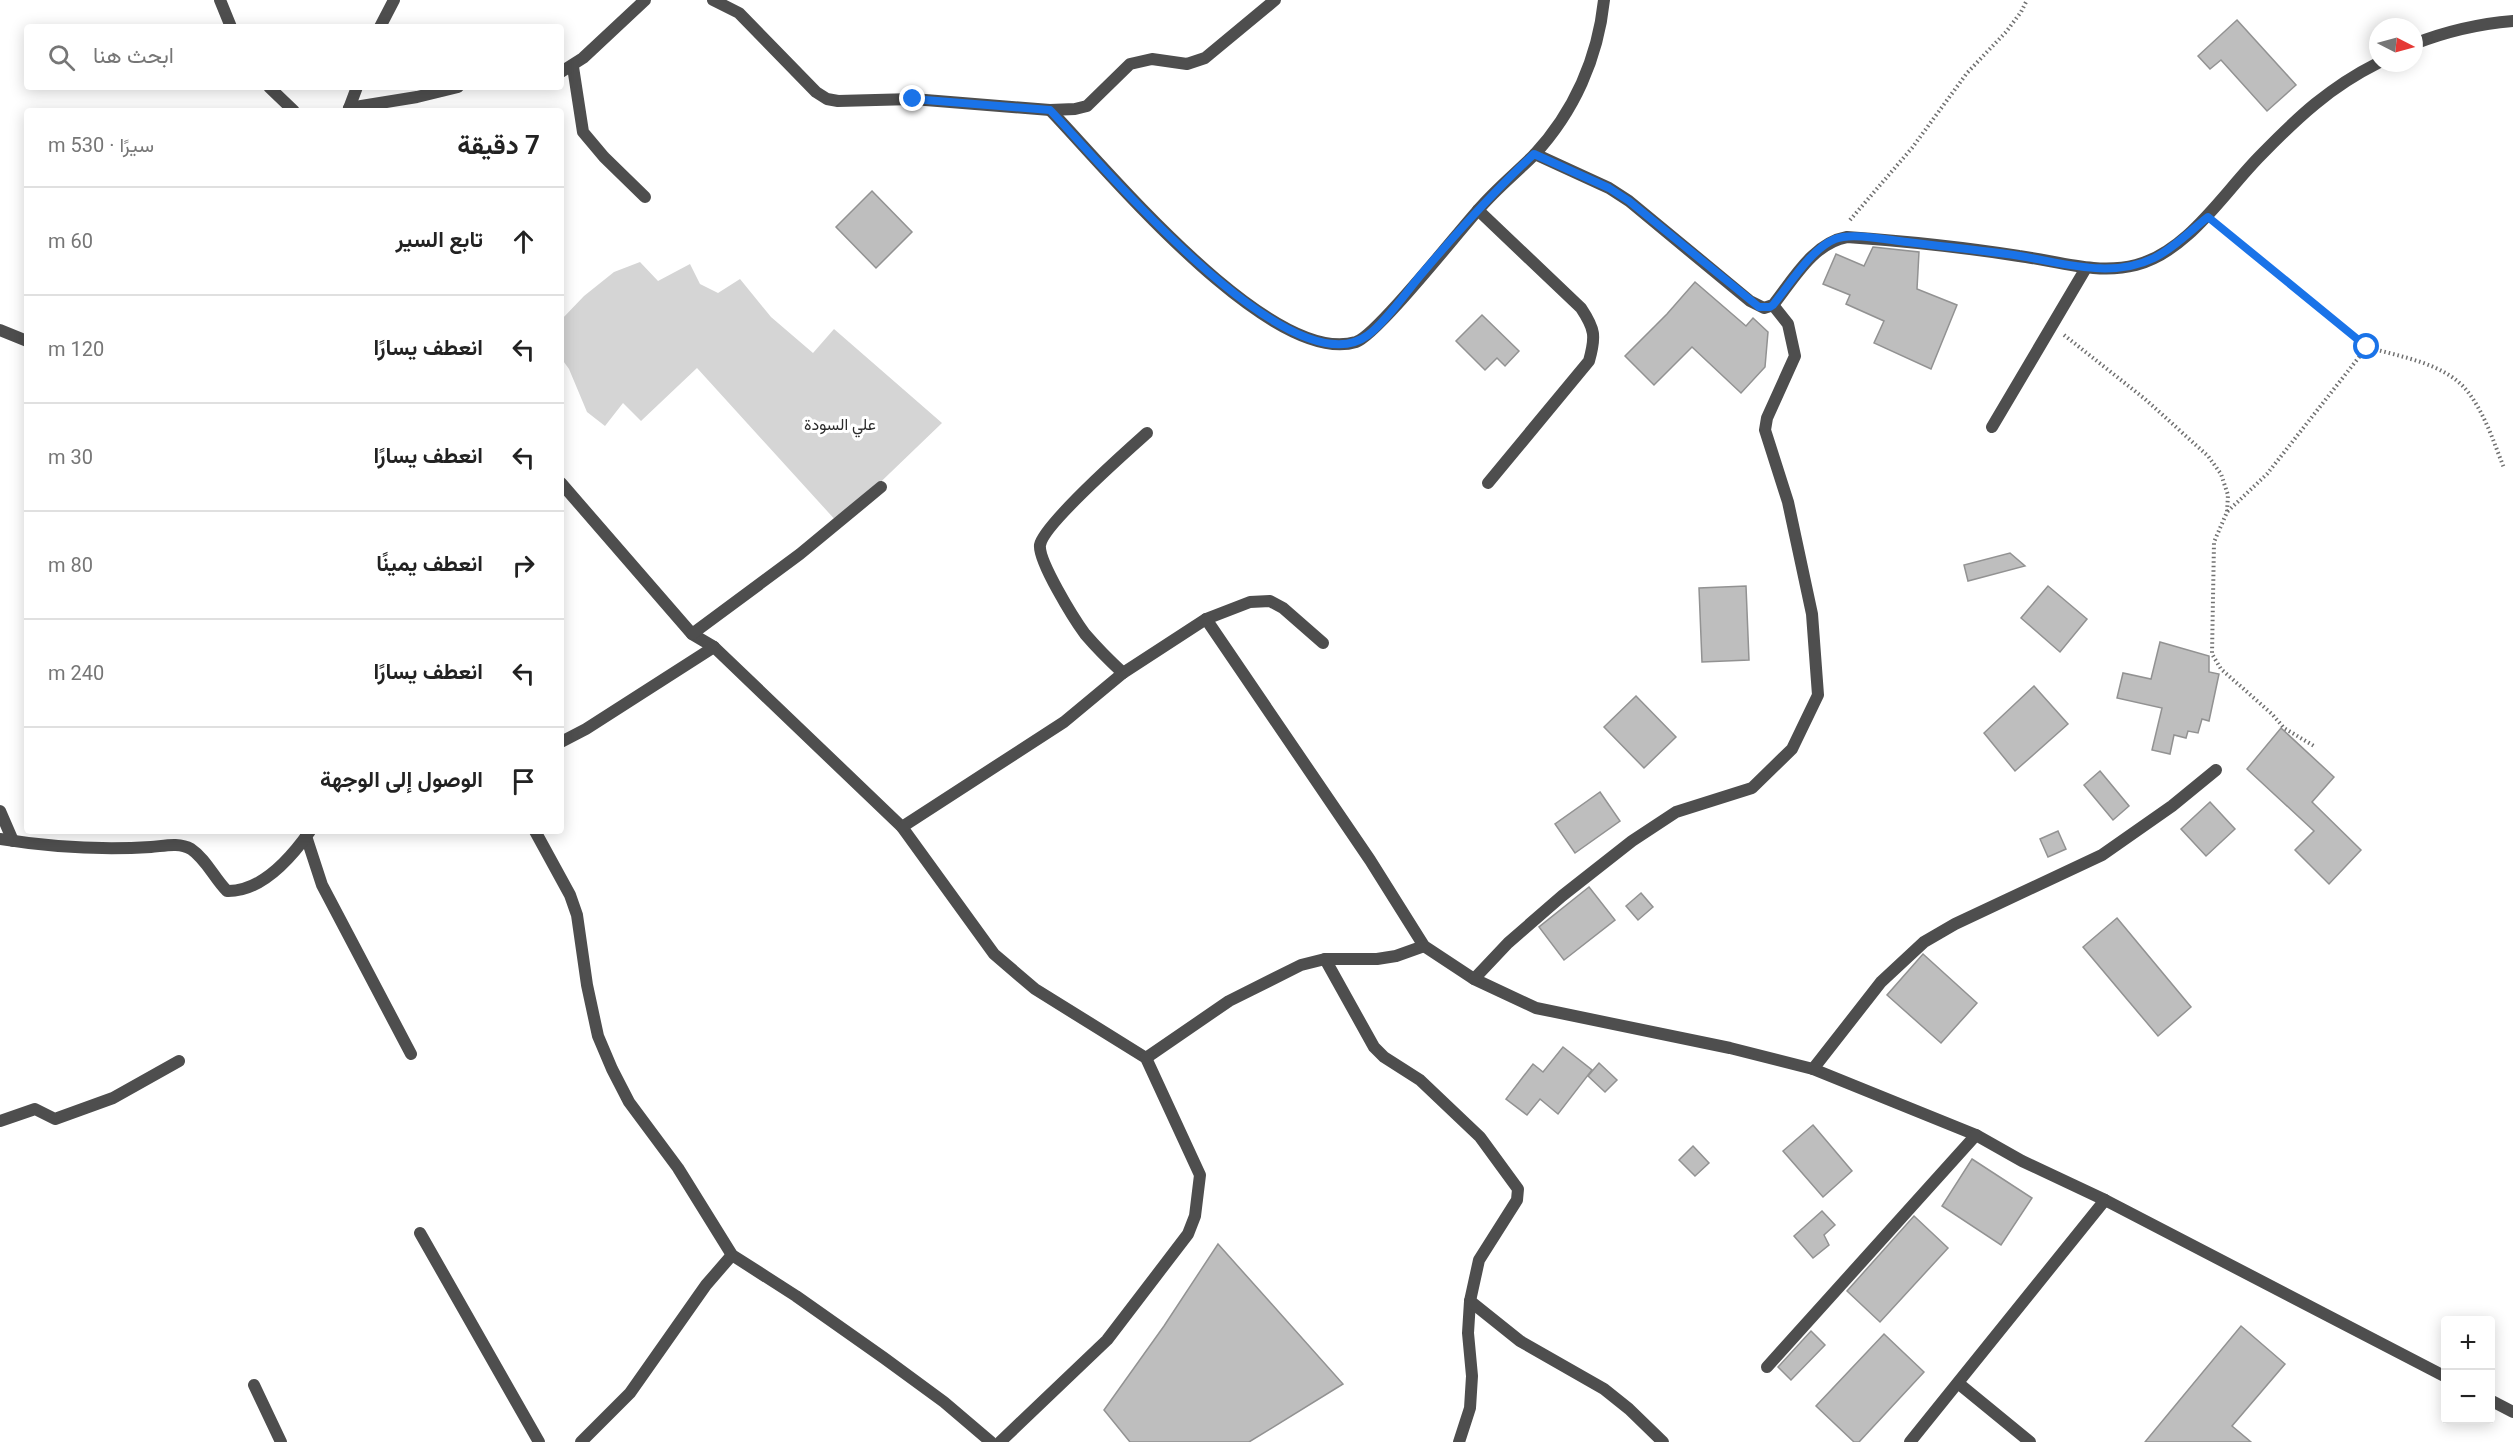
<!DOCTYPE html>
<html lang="ar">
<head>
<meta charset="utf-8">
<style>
  :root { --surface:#fff; --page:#f6f6f6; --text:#222; --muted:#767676; --line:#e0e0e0 }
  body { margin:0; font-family:Roboto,Vazirmatn,sans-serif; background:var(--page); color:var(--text); direction:rtl }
  .controls { position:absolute; right:18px; bottom:18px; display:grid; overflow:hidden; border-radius:6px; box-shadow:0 3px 15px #0003 }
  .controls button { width:54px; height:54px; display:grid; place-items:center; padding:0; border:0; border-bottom:2px solid var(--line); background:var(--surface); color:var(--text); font:30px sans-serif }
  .compass { position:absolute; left:2369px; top:18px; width:54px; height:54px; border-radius:50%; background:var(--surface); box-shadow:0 3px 15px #0003; rotate:96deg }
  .stop { position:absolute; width:18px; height:18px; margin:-14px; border:4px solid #1a73e8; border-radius:50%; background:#fff }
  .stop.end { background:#1a73e8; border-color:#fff; box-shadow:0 2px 6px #0008 }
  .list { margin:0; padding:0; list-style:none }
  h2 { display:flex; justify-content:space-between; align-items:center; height:78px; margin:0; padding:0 24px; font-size:26px }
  h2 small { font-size:20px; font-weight:400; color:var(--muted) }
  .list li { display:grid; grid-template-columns:39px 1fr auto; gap:18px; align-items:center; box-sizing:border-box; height:108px; padding:0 24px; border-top:2px solid var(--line) }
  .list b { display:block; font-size:22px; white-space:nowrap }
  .list em { font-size:20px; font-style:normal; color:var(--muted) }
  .icon { flex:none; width:33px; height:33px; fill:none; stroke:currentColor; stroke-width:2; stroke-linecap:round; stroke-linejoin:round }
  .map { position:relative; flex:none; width:2513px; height:1442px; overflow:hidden; direction:ltr }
  .search { position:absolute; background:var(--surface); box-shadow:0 3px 15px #0003; left:24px; top:24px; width:540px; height:66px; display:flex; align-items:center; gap:15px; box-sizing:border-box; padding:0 21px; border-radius:6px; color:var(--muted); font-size:22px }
  .panel { position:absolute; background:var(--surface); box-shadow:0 3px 15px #0003; left:24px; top:108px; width:540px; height:726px; border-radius:6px; direction:rtl }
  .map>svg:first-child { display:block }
  .green { fill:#d5d5d5 }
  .building { fill:#bebebe; stroke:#929292; stroke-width:1.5 }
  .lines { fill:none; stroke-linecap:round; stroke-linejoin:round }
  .path { stroke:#707070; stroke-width:4; stroke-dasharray:1.5 3; stroke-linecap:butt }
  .street { stroke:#4e4e4e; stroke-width:12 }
  .route { stroke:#1a73e8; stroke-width:8 }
  .labels { text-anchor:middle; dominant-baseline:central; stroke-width:6; stroke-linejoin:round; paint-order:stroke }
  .park-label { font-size:16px; fill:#2c2c2c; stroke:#fff }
</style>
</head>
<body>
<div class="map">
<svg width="2513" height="1442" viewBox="0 0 2513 1442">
  <rect width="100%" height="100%" fill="#fff"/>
  <!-- green -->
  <path class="green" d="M640,262l18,19 32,-17 10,20 18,9 22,-14 31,38 42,36 21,-24 108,94 -104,100 -141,-155 -56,53 -18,-18 -18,23 -18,-14 -18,-43 -8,-11v-38l23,-24 30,-24z"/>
  <!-- building -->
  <g class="building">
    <path d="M2237,20l59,65 -29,26 -46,-51 -11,9 -12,-13z"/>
    <path d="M872,191l40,41 -36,36 -40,-41z"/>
    <path d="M1873,247l46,5 -2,37 40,16 -26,64 -57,-26 10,-22 -38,-17 4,-9 -27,-11 13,-30 28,12z"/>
    <path d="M1695,282l51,44 7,-8 15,14 -3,35 -24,26 -49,-46 -38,38 -29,-29 42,-42z"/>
    <path d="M1482,315l37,36 -14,15 -8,-8 -12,12 -29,-29z"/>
    <path d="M2010,553l15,13 -57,15 -4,-16z"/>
    <path d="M1746,586l3,74 -47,2 -3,-74z"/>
    <path d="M2048,586l39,33 -27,33 -39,-34z"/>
    <path d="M2160,642l49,14v16l10,2 -10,47 -7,-2 -4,14 -10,-2 -2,7 -12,-3 -4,19 -18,-4 10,-42 -45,-10 6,-25 28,6z"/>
    <path d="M2034,686l34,38 -53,47 -31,-38z"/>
    <path d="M1636,696l40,41 -32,31 -40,-41z"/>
    <path d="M2281,728l53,49 -22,25 49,48 -32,34 -34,-34 19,-19 -67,-62z"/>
    <path d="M2100,771l29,35 -16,14 -29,-35z"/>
    <path d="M1600,792l20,29 -45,32 -20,-29z"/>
    <path d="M2210,802l25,27 -29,27 -25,-27z"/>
    <path d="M2058,831l8,18 -18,8 -8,-18z"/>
    <path d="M1589,887l26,33 -51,40 -25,-33z"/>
    <path d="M1641,893l12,14 -15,13 -12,-14z"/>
    <path d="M2117,918l74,89 -33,29 -75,-89z"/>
    <path d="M1923,954l54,49 -36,40 -54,-48z"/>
    <path d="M1563,1047l29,23 -34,44 -18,-15 -13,16 -21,-16 27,-35 10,8z"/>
    <path d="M1599,1063l18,17 -12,12 -17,-16z"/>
    <path d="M1813,1125l39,46 -29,26 -40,-46z"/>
    <path d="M1693,1146l16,17 -14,13 -16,-16z"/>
    <path d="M1972,1159l60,39 -31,47 -59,-39z"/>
    <path d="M1822,1211l13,14 -11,10 5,10 -16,13 -19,-22z"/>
    <path d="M1914,1216l34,32 -68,74 -33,-31z"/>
    <path d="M1218,1244l125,140 -94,58h-119l-26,-32 60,-84z"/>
    <path d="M2241,1326l44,38 -53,62 19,16h-106z"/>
    <path d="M1811,1331l14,14 -34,35 -13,-13z"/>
    <path d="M1884,1334l40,38 -65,70h-5l-38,-36z"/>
  </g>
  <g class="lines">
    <!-- path -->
    <g class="path">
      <path d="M1850,220l62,-72 55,-75 39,-41 15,-20 6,-12"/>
      <path d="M2220,226l147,121 -100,127 -40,38"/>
      <path d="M2064,335l81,64 63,57 13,18 7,21 -1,17 -13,30 -2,112 9,15 51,45 12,14 30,18"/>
      <path d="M2367,347c33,10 79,16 101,45 17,22 26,51 36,76"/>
    </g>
    <!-- street -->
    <g class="street">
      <path d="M220,0l11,27"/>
      <path d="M713,0l26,13 77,79 11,7 11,2 75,-2 137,11 25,-1 12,-3 43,-42 22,-5 35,5 18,-6 70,-58"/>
      <path d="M380,27l14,-27"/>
      <path d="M2414,44c33,-13 63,-20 99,-23"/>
      <path d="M573,67l10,65 21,25 41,40"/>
      <path d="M561,72l22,-14 62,-58"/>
      <path d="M269,87l25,24"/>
      <path d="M349,108l68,-11 41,-10"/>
      <path d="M1050,110c55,57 220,258 306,232 21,-7 102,-110 123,-133 17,-20 37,-36 55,-54 40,-43 64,-97 70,-155"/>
      <path d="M348,111l9,-24"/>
      <path d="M1535,154l74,34 20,13 121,100 14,7 9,-3c20,-25 40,-62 74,-68 57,4 115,10 172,19 39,5 78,19 117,9 53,-14 88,-73 125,-110 37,-38 69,-68 117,-92"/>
      <path d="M1478,210l103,98c14,21 15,28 8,53l-101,122"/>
      <path d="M0,330l27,11"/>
      <path d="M1992,427l94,-159"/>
      <path d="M561,483l131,151 22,13"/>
      <path d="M1206,619l164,241 54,86 50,33 62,29 194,40 83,21 163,66 46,26 83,39"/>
      <path d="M692,634l108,-80 81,-67"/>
      <path d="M1123,673c-13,-12 -26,-25 -38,-39 -11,-15 -47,-73 -45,-89 3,-20 88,-95 107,-112"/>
      <path d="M561,742l25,-13 128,-82 188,180 92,127 41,35 111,69 54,117 -5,41 -7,18 -81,106 -107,102"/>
      <path d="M0,811l13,30"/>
      <path d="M902,827l162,-105 59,-49 83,-54 44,-17 20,-1 13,7 40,35"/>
      <path d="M535,831l35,64 7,20 10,70 11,51 14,33 17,33 49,66 54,87 64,41 88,62 60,44 47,40"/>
      <path d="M306,836l16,49 89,169"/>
      <path d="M0,839c49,8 101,11 151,8 13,-1 28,-5 40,2 15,10 23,29 36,42 34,1 64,-33 83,-60"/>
      <path d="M1325,959l49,88 10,10 36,23 60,57 38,52 -1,11 -38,60 -9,41 -2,32 4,43 -2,32 -11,34"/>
      <path d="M1474,979l34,-36 54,-47 70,-55 44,-29 76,-24 40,-39 26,-54 -6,-81 -24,-112 -23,-72 2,-12 28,-62 -7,-32 -15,-19"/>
      <path d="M1146,1058l83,-57 72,-36 24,-6h52l19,-3 28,-10"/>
      <path d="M1813,1069l68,-87 43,-40 31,-18 147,-69 70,-49 44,-36"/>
      <path d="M0,1121l35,-12 20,10 58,-21 66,-37"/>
      <path d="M420,1233l119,209"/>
      <path d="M1470,1301l50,40 84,48 25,20 34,33"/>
      <path d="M1767,1367l209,-232"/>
      <path d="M1958,1383l72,59"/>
      <path d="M254,1385l27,57"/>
      <path d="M2490,1400l23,12"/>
      <path d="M581,1442l49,-49 76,-108 26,-30"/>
      <path d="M1910,1442l195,-242 341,177"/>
    </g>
  </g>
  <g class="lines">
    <!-- route -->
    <path class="route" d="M913,99l137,11c48,50 241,283 318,225 19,-14 41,-47 57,-65 35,-41 70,-80 109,-116l75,34 20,13 130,106h11l3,-2c17,-21 38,-56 62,-66 17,-7 53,1 72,3 38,5 76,8 113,14 44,7 91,23 134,2 19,-9 37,-28 54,-41l159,130"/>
  </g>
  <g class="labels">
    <!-- park labels -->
    <g class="park-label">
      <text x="840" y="424">علي السودة</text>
    </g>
  </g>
</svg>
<div class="controls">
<button>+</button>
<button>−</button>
</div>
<svg class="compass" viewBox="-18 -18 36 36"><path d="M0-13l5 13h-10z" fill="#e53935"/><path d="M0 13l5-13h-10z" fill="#767676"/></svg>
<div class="stop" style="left:2367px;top:347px"></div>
<div class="stop end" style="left:913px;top:99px"></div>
<div class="search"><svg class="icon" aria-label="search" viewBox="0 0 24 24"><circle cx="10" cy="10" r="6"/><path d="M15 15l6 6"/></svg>ابحث هنا</div>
<section class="panel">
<h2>7 دقيقة<small>سيرًا · 530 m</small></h2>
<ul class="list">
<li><svg class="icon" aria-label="ahead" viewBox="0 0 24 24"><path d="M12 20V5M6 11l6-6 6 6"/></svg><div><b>تابع السير</b></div><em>60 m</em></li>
<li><svg class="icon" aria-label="left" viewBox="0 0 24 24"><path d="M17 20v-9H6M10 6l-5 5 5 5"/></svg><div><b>انعطف يسارًا</b></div><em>120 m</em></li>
<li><svg class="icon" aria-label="left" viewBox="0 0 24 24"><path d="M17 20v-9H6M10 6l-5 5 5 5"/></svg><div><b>انعطف يسارًا</b></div><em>30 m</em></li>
<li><svg class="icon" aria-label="right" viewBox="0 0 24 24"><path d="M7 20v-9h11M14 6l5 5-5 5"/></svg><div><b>انعطف يمينًا</b></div><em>80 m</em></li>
<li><svg class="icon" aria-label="left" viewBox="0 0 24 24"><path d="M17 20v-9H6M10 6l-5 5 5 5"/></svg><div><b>انعطف يسارًا</b></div><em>240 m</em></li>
<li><svg class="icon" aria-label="arrive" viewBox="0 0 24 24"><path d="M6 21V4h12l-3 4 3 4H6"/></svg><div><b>الوصول إلى الوجهة</b></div></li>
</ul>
</section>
</div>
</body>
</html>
